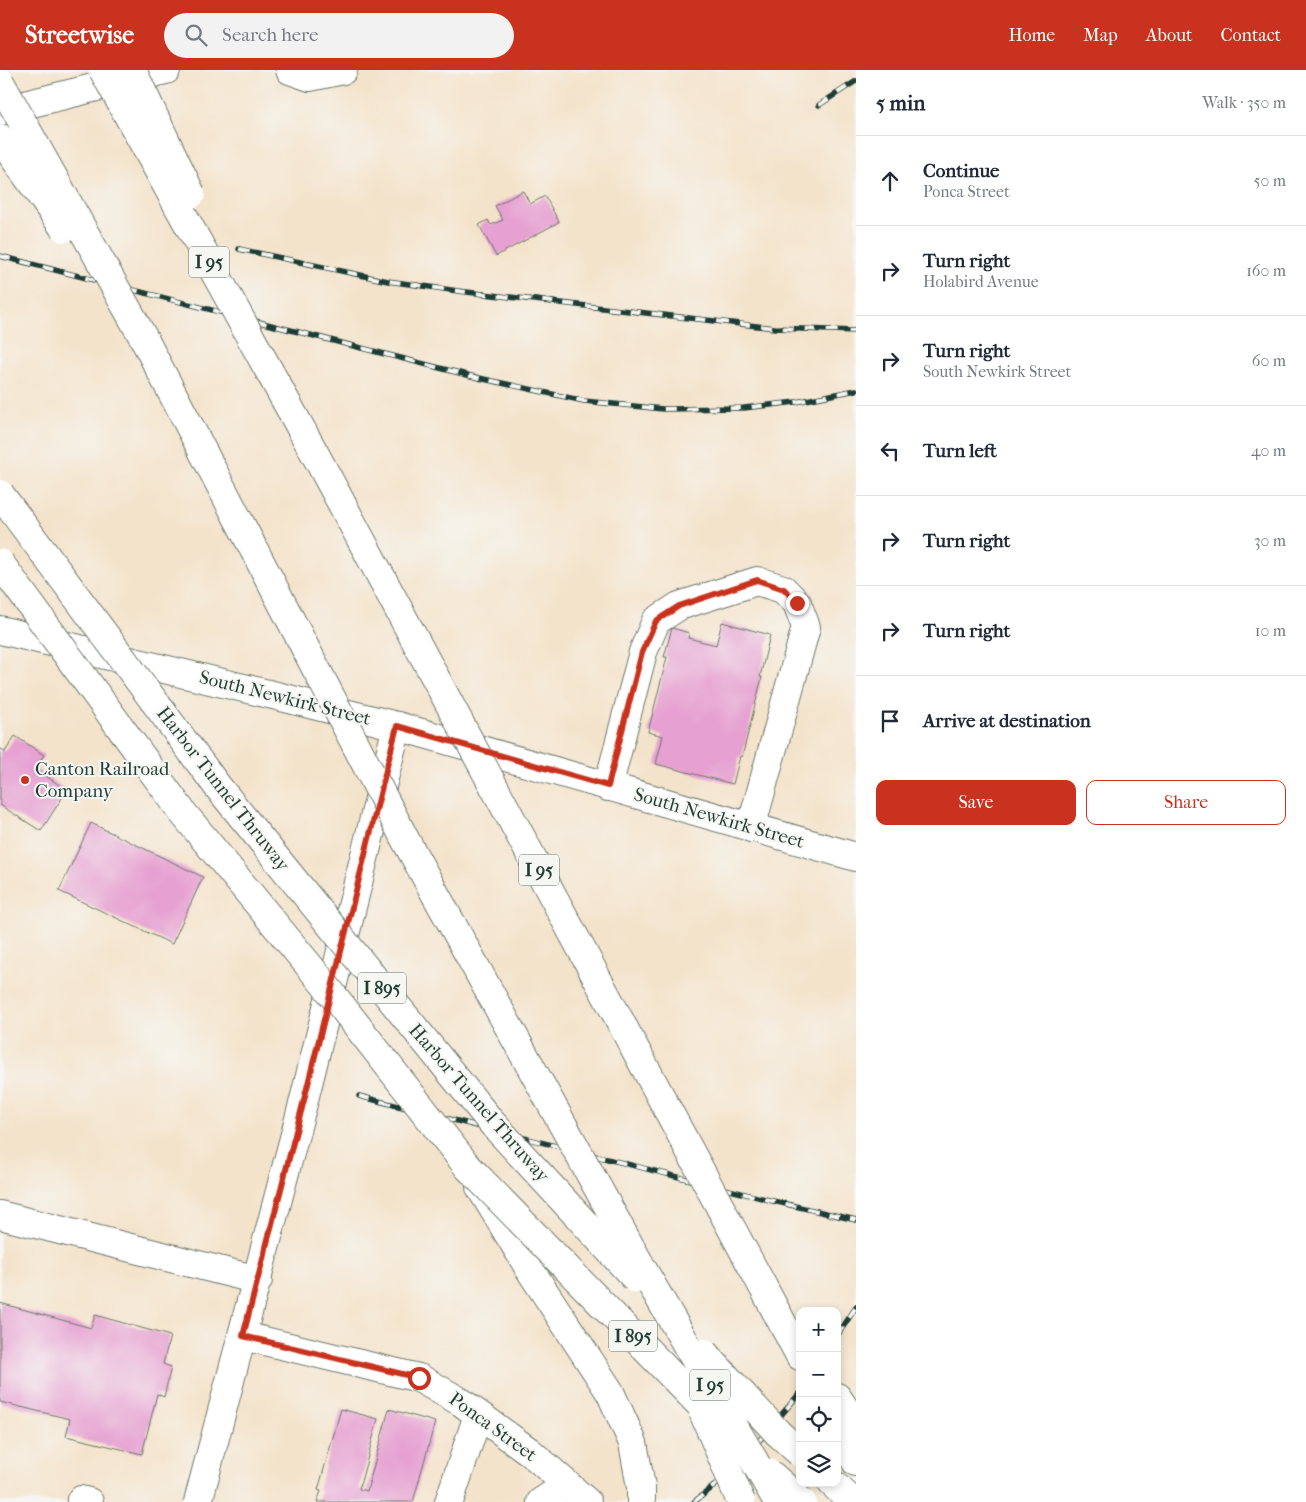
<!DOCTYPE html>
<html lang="en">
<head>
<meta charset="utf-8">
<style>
  :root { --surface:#fff; --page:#f2f2f3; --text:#1f2937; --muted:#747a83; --line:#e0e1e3; --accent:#c8321e }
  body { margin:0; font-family:"IM FELL French Canon",serif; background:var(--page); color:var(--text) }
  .controls { position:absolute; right:15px; bottom:15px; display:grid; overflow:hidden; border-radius:10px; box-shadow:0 2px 8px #0003 }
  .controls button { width:45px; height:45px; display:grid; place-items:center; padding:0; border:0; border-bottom:1px solid var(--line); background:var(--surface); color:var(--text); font:25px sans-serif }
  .stop { position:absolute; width:15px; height:15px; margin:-11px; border:4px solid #c8321e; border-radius:50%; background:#fff }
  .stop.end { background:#c8321e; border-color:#fff; box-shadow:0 1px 5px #0008 }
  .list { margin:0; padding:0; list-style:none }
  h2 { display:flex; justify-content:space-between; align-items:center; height:65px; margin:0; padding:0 20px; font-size:21px }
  h2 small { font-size:16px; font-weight:400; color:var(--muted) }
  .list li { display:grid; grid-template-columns:32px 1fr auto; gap:15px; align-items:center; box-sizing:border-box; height:90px; padding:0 20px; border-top:1px solid var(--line) }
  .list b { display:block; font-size:19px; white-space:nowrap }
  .list p { margin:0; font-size:16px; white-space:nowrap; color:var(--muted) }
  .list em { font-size:16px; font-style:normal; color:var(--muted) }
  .actions { display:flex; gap:10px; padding:15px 20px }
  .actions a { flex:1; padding:11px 0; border:1px solid var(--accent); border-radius:10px; text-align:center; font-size:18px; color:var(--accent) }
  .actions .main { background:var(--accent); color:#fff }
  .icon { flex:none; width:28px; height:28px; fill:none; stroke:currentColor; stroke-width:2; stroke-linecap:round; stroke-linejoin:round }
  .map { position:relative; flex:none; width:856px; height:1432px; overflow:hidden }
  header { display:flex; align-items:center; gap:30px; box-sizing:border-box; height:70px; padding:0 25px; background:var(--accent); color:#fff }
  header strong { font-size:24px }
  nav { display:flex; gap:28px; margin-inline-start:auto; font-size:18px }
  .search { width:350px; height:45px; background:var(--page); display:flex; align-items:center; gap:12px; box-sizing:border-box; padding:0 18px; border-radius:28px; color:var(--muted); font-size:19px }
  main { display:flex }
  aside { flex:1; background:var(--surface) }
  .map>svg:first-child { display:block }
  .building { fill:#e6a0d1 }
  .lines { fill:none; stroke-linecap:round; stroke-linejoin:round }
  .minor-casing { stroke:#6a7769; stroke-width:30 }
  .highway-casing { stroke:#6a7769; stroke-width:30 }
  .minor { stroke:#fff; stroke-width:28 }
  .highway { stroke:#fff; stroke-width:28 }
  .rail-casing { stroke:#1f3d34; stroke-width:5.5 }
  .rail { stroke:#f6f6f2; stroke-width:4; stroke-dasharray:11; stroke-linecap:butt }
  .highway-bridge-casing { stroke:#6a7769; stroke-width:30; stroke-linecap:butt }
  .highway-bridge { stroke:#fff; stroke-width:28 }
  .route { stroke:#c8321e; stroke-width:6 }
  .poi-dot { fill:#c8321e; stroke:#f6f6f2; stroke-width:2 }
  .labels { text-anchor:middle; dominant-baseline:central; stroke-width:4; stroke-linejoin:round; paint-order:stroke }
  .shield { fill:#f6f6f2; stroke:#60746d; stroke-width:1 }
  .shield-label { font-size:18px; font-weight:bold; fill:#1f3d34 }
  .street-label { font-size:19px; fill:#1f3d34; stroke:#f6f6f2 }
  .poi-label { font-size:19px; fill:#1f3d34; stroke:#f6f6f2; text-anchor:start }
</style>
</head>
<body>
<header>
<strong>Streetwise</strong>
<div class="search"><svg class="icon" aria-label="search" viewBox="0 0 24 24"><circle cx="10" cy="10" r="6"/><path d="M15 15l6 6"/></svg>Search here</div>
<nav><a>Home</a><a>Map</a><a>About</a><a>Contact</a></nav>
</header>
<main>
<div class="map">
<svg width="856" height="1432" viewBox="0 0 856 1432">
  <rect width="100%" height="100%" fill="#f6f6f2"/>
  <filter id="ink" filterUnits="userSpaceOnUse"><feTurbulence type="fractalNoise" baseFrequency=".02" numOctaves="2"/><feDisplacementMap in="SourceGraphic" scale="10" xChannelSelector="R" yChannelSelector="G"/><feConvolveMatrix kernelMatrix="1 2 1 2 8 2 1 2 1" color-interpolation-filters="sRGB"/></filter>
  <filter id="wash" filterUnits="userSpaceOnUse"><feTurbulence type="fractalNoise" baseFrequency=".0096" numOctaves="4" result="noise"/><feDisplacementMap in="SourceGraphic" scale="20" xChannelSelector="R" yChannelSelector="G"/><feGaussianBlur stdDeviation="1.12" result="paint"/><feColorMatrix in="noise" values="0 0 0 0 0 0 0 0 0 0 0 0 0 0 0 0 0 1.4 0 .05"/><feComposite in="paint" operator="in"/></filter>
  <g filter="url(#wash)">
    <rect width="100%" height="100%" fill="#f4e3cb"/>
    <g id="blocks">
      <!-- building -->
      <g class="building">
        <path d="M523,121l7,13 15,-8 14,26 -63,34 -17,-31 9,-5 3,5 12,-5 -8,-14z"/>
        <path d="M722,552l48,13 -10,42h2l-20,80 -2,-1 -7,28 -77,-20 7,-28 -15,-4 19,-75h-3l8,-29 17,5 -1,5 28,7z"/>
        <path d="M15,666l29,19 -9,14 32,21 -26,41 -41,-26v-57l5,4z"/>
        <path d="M91,753l112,54 -31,67 -113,-53z"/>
        <path d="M0,1233l91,25 4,-13 75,21 -7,28 8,3 -7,30 -7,-3 -15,60 -76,-18 4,-17 -70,-17z"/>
        <path d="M341,1339l37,10 -19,70 8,2 22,-82 46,13 -22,80h-96l4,-11 -3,-1z"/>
      </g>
    </g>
  </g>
  <g filter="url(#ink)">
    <use href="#blocks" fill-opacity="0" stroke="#6a7769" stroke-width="1"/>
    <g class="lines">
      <!-- minor casing -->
      <g class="minor-casing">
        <g id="minor">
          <path d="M290,0l20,7 33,-7"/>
          <path d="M0,41l166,-41"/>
          <path d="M0,560l277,66 120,30 459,131"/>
          <path d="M608,717l35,-135 13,-31 23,-15 78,-25 26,8 14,14 9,24 -55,201"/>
          <path d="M0,1145l258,65"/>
          <path d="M243,1266l176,42 42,24 69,50 57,50"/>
          <path d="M81,1430l8,2"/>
          <path d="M198,1432l106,-402 93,-374"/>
          <path d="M449,1432l29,-87"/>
          <path d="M541,1432l26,-17"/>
        </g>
      </g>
      <!-- highway casing -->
      <g class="highway-casing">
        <g id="highway">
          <path d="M480,1117l52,86 78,119 23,51 8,44v15"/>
          <path d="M762,1215l38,71"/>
          <path d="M837,1327l19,28"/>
          <path d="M837,1357l19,35"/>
          <path d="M832,1413l21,19"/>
        </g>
      </g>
      <!-- minor -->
      <use href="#minor" class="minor"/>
      <!-- highway -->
      <use href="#highway" class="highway"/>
      <!-- rail casing -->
      <g class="rail-casing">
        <g id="rail">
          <path d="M819,35l37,-24"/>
          <path d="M239,179l149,32 70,10 317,37 81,3"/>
          <path d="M0,186l479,122 105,23 79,8 81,-1 52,-6 60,-12"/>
          <path d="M359,1026l414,105 83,19"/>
          <path d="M837,1266l19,-29"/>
          <path d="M694,1432l39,-31 67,-78"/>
        </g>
      </g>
      <!-- rail -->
      <use href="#rail" class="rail"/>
      <!-- highway-bridge casing -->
      <g class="highway-bridge-casing">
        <g id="highway-bridge">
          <path d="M103,0l212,384 447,831"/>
          <path d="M132,0l59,124"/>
          <path d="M0,12l143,255 263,504 236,427 136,234"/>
          <path d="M0,68l64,90"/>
          <path d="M0,424l218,293 274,336 144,156"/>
          <path d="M0,493l183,250 142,172 143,182 254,260"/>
          <path d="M704,1283l74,80 22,20"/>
          <path d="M703,1342l38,90"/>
          <path d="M769,1403l33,29"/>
        </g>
      </g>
      <!-- highway-bridge -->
      <use href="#highway-bridge" class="highway-bridge"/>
    </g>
  </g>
  <g class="lines" filter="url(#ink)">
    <!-- route -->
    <path class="route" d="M419,1308l-176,-42 61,-236 93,-374 211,60 34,-134 14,-31 23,-15 78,-26 27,9 13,14"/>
  </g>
  <!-- markers -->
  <circle class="poi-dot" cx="25" cy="710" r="5"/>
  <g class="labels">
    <!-- shield labels -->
    <g class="shield">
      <rect x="189" y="176.5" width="40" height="31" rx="4"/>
      <rect x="519" y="784.5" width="40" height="31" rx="4"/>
      <rect x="358" y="902.5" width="48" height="31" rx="4"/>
      <rect x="609" y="1250.5" width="48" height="31" rx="4"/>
      <rect x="690" y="1299.5" width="40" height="31" rx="4"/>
    </g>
    <g class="shield-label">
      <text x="209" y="192">I 95</text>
      <text x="539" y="800">I 95</text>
      <text x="382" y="918">I 895</text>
      <text x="633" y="1266">I 895</text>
      <text x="710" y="1315">I 95</text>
    </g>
    <!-- street labels -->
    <g class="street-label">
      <text transform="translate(285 628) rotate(14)">South Newkirk Street</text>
      <text transform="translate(223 719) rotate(52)">Harbor Tunnel Thruway</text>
      <text transform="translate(719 748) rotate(16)">South Newkirk Street</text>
      <text transform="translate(479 1033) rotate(49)">Harbor Tunnel Thruway</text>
      <text transform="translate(493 1357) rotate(36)">Ponca Street</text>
    </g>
    <!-- poi labels -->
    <g class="poi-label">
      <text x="35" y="699">Canton Railroad<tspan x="35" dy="22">Company</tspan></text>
    </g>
  </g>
</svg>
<div class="controls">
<button>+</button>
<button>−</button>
<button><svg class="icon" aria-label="locate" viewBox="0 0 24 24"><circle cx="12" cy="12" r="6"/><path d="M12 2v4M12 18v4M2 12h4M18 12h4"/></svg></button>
<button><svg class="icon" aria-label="layers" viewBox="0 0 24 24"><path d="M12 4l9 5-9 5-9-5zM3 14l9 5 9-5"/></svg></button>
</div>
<div class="stop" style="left:419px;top:1308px"></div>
<div class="stop end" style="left:797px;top:533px"></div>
</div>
<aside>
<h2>5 min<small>Walk · 350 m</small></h2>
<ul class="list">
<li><svg class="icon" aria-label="ahead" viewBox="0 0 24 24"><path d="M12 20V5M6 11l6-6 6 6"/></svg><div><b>Continue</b><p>Ponca Street</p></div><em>50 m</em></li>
<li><svg class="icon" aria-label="right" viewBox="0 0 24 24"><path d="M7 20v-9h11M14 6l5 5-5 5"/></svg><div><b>Turn right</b><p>Holabird Avenue</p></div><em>160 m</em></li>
<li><svg class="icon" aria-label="right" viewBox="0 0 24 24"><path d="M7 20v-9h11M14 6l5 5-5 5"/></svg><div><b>Turn right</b><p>South Newkirk Street</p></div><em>60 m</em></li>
<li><svg class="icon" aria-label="left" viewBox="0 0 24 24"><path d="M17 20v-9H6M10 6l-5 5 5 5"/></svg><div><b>Turn left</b></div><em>40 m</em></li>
<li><svg class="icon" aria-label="right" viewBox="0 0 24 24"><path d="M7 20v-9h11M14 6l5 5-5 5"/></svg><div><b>Turn right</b></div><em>30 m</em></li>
<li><svg class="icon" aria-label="right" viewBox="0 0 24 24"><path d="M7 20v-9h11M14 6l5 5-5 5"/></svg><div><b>Turn right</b></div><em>10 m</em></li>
<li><svg class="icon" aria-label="arrive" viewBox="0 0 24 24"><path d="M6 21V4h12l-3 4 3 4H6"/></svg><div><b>Arrive at destination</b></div></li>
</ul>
<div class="actions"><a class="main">Save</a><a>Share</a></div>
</aside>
</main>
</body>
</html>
